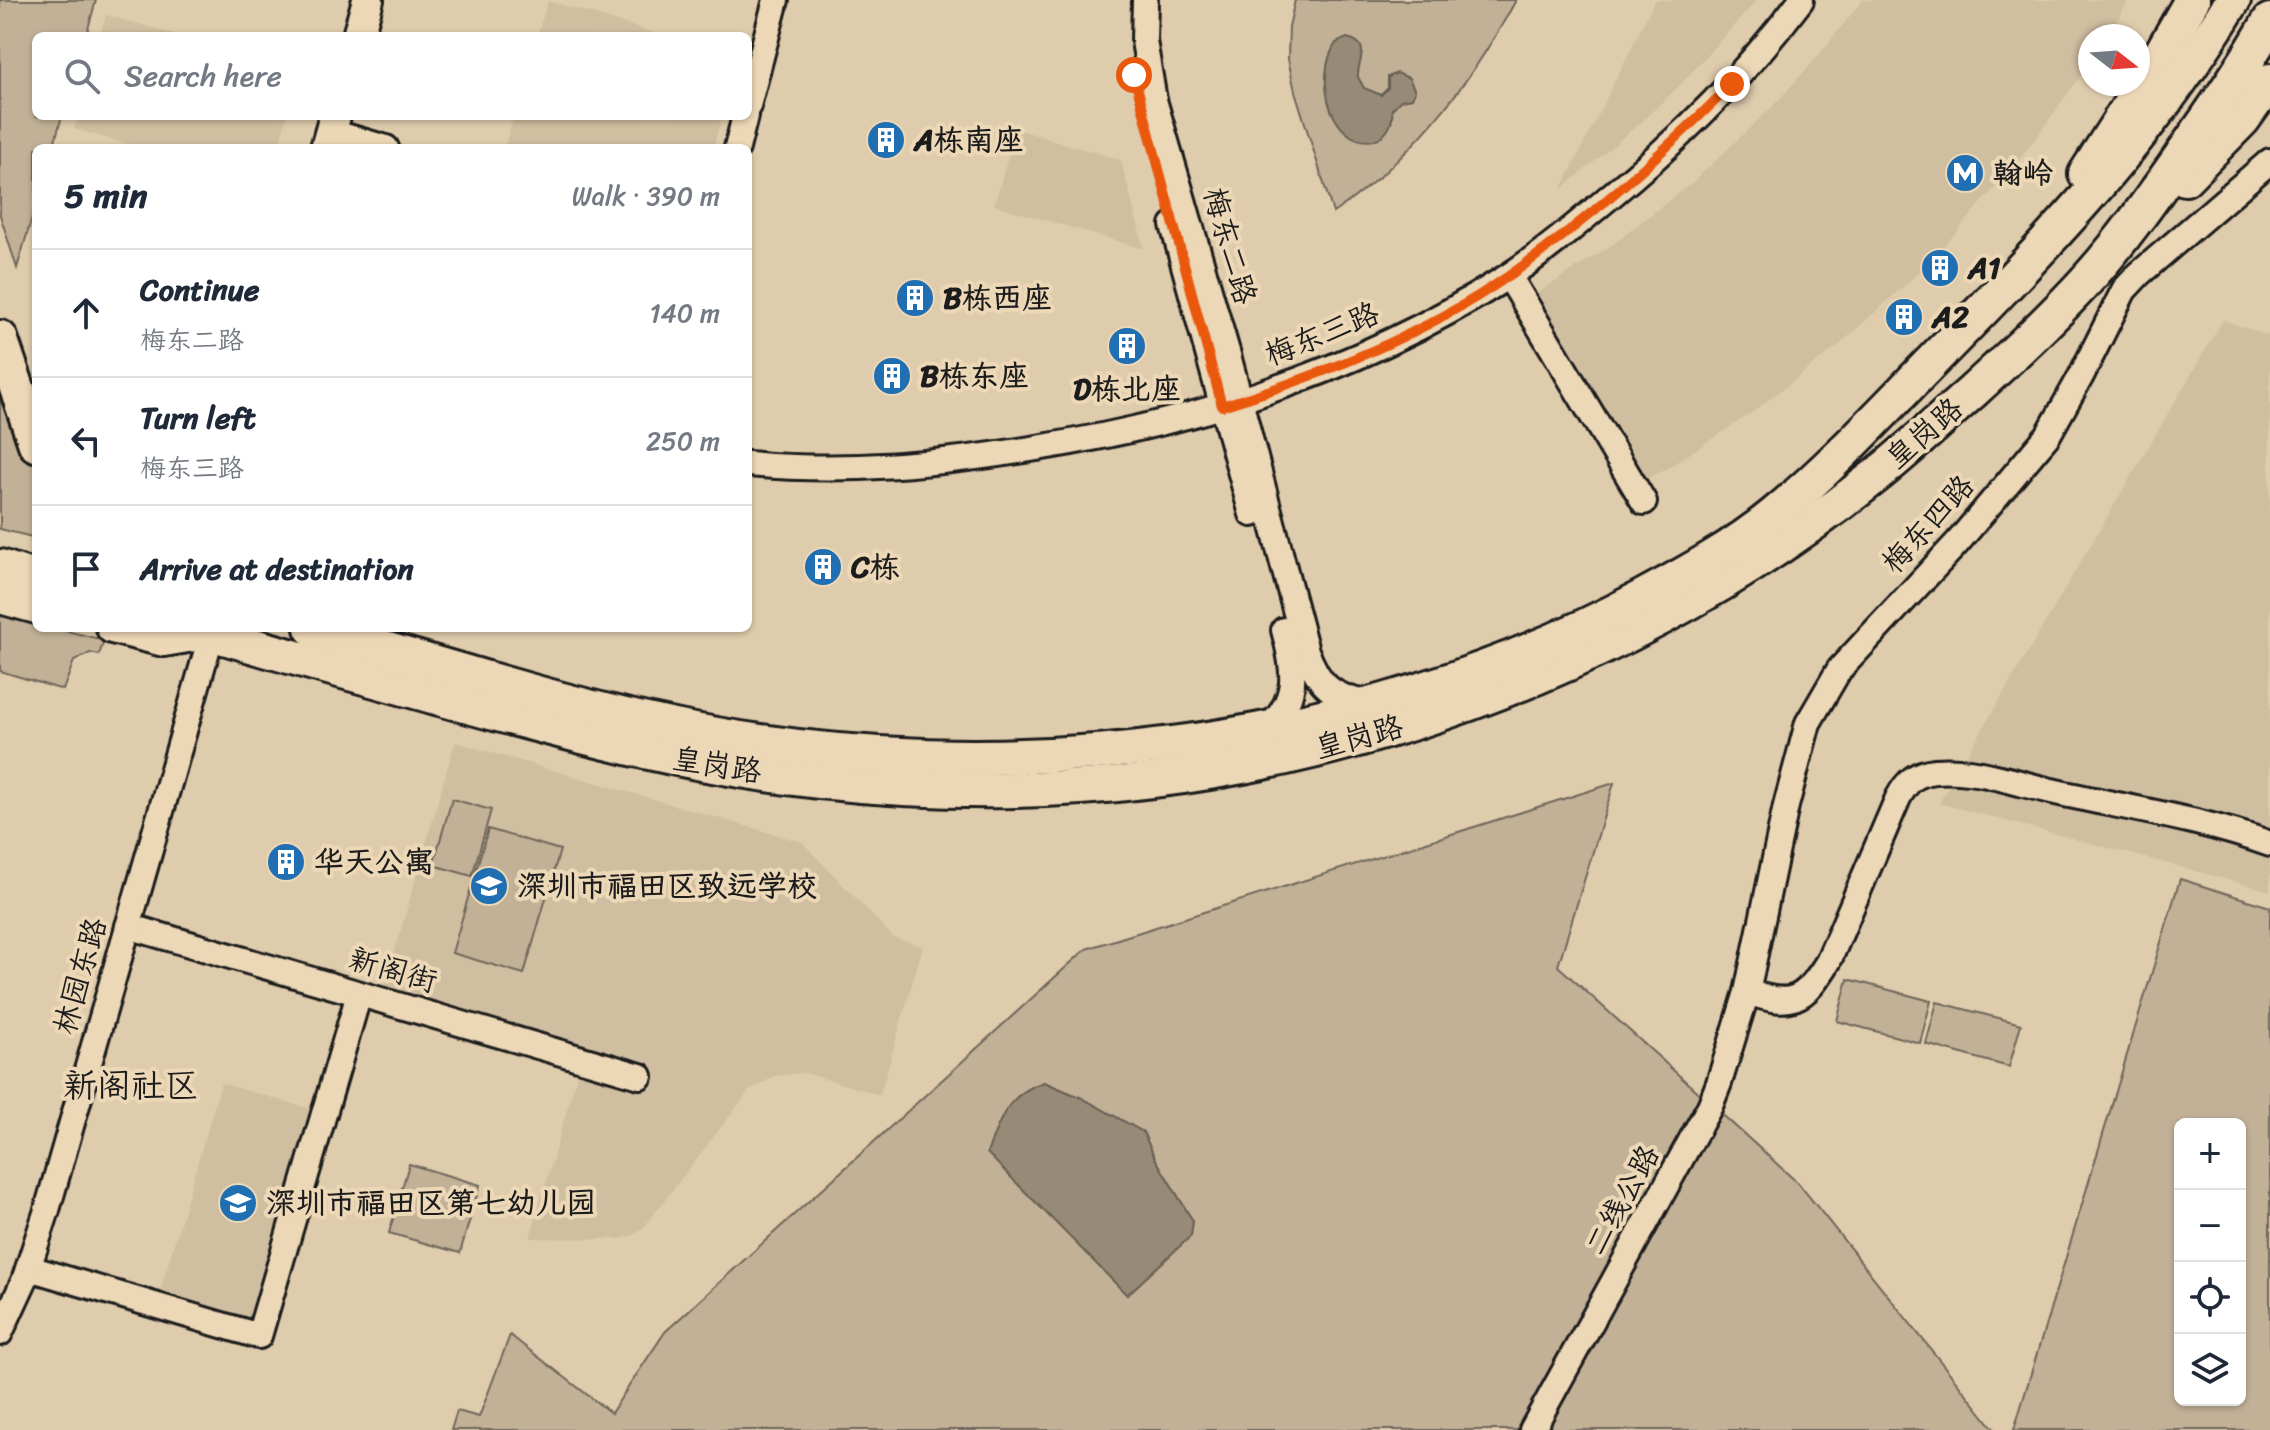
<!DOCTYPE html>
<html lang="en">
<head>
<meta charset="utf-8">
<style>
  :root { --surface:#fff; --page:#f6f6f7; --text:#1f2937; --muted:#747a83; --line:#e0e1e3 }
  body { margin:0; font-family:Sriracha,"LXGW WenKai TC",sans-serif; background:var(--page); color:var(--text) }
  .controls { position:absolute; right:24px; bottom:24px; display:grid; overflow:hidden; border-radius:12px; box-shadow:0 2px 6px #0004 }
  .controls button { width:72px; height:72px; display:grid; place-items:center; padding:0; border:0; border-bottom:2px solid var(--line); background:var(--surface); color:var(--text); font:40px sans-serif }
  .compass { position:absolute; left:2078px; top:24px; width:72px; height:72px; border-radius:50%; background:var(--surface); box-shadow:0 2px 6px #0004; rotate:107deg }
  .stop { position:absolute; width:24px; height:24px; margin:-18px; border:6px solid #ea580c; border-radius:50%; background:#fff }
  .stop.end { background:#ea580c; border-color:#fff; box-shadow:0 2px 8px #0008 }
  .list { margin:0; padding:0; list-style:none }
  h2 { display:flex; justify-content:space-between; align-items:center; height:104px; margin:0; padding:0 32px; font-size:34px }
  h2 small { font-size:26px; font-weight:400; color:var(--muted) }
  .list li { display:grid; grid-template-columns:52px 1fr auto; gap:24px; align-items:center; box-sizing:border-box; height:128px; padding:0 32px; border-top:2px solid var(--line) }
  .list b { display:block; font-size:30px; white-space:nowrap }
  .list p { margin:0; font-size:26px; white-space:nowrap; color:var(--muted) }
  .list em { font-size:26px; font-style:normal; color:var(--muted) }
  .icon { flex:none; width:44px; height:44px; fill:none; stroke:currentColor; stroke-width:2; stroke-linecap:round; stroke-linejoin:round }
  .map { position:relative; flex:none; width:2270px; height:1430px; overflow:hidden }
  .search { position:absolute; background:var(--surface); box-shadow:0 2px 6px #0004; left:32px; top:32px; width:720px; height:88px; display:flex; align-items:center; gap:20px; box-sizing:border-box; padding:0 28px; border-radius:12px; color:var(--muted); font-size:30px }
  .panel { position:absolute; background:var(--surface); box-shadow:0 2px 6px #0004; left:32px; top:144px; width:720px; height:488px; border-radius:12px }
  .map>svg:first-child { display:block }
  .built { fill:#d0bea1 }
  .green { fill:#c2b197; stroke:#6f665a; stroke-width:2; fill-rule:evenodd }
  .water { fill:#978b77; stroke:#665f53; stroke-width:2 }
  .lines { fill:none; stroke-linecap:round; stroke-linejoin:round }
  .minor-casing { stroke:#1c1c1c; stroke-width:30 }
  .major-casing { stroke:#1c1c1c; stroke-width:36 }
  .highway-casing { stroke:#1c1c1c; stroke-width:40 }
  .minor { stroke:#ecd7b6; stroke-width:24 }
  .major { stroke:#ecd7b6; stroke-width:30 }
  .highway { stroke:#ecd7b6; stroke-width:34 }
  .route { stroke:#ea580c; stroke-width:10 }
  .labels { text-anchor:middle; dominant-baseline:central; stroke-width:8; stroke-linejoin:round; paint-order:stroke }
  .poi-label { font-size:30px; font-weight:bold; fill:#1c1c1c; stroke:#ecd7b6; text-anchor:start }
  .street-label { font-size:30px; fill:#1c1c1c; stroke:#ecd7b6 }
  .quarter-label { font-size:34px; fill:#1c1c1c; stroke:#ecd7b6 }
</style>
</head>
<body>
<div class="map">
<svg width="2270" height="1430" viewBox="0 0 2270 1430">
  <rect width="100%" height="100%" fill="#dfccad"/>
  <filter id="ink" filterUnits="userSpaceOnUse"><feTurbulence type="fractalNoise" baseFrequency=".0125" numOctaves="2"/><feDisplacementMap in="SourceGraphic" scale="16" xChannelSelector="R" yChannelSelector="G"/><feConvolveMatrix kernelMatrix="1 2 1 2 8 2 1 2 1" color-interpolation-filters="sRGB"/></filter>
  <g filter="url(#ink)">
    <!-- built -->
    <g class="built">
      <path d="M1655,0h102l-79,87 -38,36 -79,67z"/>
      <path d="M1863,0h266l-22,36h-17v27l-66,91 -70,81 -37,39 -79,72 -85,66 -90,59 -33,16 -108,-184 90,-58 83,-65 77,-73 36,-39z"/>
      <path d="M548,1l31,9 85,26h-127z"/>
      <path d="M106,15l75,21h-81z"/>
      <path d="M78,116h209l-9,32h-136l-68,-19z"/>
      <path d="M514,116h208l-9,32h-209z"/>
      <path d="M1016,129l105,31 23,89 -150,-44z"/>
      <path d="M2223,320l47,16v555l-331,-88z"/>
      <path d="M455,742l347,100 92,96 29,8 -43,149 -75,-22 -30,3 -26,15 -105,136 -10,8 -13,4 -91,-1 55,-191 -201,-58z"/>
      <path d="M221,1083l96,28 -62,212 -96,-28z"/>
    </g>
    <!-- green -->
    <g class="green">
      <path d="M0,0h96l-10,36h-50v80h26l-9,32h-17v56l-19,64 -17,-53z"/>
      <path d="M1295,0h221c-45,83 -104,159 -183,213l-38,-122 -7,-32 1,-32z"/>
      <path d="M0,370l36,99v69l-36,-9z"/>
      <path d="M0,615l36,9v4h18l50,12 -5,15 -9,-2 -16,8 -11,29 -63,-19z"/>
      <path d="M1614,783l-56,183 241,218 196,246h-1544l6,-19 22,6 31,-82 101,78 54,-81 421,-383z"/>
      <path d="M452,799l39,11 -19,66 -39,-11z"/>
      <path d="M488,829l72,21 -36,124 -72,-21z"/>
      <path d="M2180,879l90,28v523h-256zM2180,1124h60v276h-60z"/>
      <path d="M1848,979l83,22 -11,42 -83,-22z"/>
      <path d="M1937,1002l84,22 -12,43 -83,-23z"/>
      <path d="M409,1164l71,21 -20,68 -71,-20z"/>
    </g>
    <!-- water -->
    <g class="water">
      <path d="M1347,38c26,6 10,22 11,39l6,11 17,7 7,-7v-11l9,-4 12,5 6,13 -3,7 -11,2 -9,9c3,25 -19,40 -41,27 -28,-18 -32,-68 -15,-93z"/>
      <path d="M1044,1082l38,16 61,34 12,26 38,63 -2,15 -64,59 -140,-142c13,-34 20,-59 57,-71z"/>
    </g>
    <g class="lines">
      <!-- minor casing -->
      <g class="minor-casing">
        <g id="minor">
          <path d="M1145,0l-1,41 10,59 74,255 78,296c13,34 24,45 60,52"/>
          <path d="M748,106l28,-106"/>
          <path d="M331,132l55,16"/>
          <path d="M737,148l8,-32"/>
          <path d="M1173,225l79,289"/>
          <path d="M1509,276l135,226"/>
          <path d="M748,464c98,9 193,0 289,-16 166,-27 328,-80 470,-171 35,-23 68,-51 100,-78 72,-59 138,-124 194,-199"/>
          <path d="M1266,730c34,-31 29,-59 18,-100"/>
          <path d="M128,926l512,150"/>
          <path d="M1747,992c45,15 56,10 81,-30l70,-164c9,-17 18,-25 37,-27 39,-4 83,13 121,21 71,16 146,27 214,52"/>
          <path d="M29,1268l230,68 100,-342"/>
          <path d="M0,1333l24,-52 23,-71 165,-577"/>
          <path d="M1532,1430l178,-324 9,-23 28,-91 39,-186 22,-83 31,-53 119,-128 90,-107 33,-59 43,-86 15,-16 131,-113"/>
        </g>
      </g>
      <!-- major casing -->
      <g class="major-casing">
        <g id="major">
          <path d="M358,36l10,-36"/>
          <path d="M326,148l9,-32"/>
          <path d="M0,598l36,10"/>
          <path d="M112,628l52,13 48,-8"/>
        </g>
      </g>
      <!-- highway casing -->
      <g class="highway-casing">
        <g id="highway">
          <path d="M2086,174l65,-102 41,-72"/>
          <path d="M2185,178l58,-59 27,-38"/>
          <path d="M0,338l36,106"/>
          <path d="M0,567l36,12"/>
          <path d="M195,628c79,25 160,46 241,69 127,35 253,70 384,84 110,12 224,13 334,-1 257,-32 517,-140 719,-302 34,-27 66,-57 99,-86 38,-35 76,-70 111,-108 38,-41 70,-87 102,-133 29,-42 60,-85 85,-130"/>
          <path d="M312,628c125,35 250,77 377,102 312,61 673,19 954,-133 45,-24 92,-50 132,-83 59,-49 113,-108 167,-163 109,-110 211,-218 291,-351"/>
        </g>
      </g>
      <!-- minor -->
      <use href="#minor" class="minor"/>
      <!-- major -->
      <use href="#major" class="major"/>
      <!-- highway -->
      <use href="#highway" class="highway"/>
    </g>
  </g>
  <g class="lines" filter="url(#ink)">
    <!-- route -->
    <path class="route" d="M1134,75l88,331c100,-31 202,-71 288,-131 80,-56 153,-122 222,-191"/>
  </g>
  <!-- icons -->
  <defs>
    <g id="building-disc" transform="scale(2)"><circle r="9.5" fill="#1f6fb2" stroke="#ecd7b6"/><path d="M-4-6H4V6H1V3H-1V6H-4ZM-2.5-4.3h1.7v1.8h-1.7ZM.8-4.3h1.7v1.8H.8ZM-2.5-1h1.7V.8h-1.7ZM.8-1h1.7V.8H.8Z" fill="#fff"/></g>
    <g id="metro-disc" transform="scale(2)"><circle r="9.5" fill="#1f6fb2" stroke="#ecd7b6"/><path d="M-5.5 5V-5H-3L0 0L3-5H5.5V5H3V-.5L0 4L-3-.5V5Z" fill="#fff"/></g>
    <g id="school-disc" transform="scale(2)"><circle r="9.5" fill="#1f6fb2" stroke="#ecd7b6"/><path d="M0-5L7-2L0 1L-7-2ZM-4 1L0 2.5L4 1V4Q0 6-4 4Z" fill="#fff"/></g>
  </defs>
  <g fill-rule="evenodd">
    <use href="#building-disc" x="886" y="140"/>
    <use href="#metro-disc" x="1965" y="173"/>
    <use href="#building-disc" x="1940" y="268"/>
    <use href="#building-disc" x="915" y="298"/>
    <use href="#building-disc" x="1904" y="317"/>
    <use href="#building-disc" x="1127" y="346"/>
    <use href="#building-disc" x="892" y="376"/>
    <use href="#building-disc" x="823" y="567"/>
    <use href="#building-disc" x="286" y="862"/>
    <use href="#school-disc" x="489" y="886"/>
    <use href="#school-disc" x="238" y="1203"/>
  </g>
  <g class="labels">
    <!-- poi labels -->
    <g class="poi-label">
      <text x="914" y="140">A栋南座</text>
      <text x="1993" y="173">翰岭</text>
      <text x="1968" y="268">A1</text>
      <text x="943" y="298">B栋西座</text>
      <text x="1932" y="317">A2</text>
      <text x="920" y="376">B栋东座</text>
      <text x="1127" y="389" text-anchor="middle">D栋北座</text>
      <text x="851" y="567">C栋</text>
      <text x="314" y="862">华天公寓</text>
      <text x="517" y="886">深圳市福田区致远学校</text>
      <text x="266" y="1203">深圳市福田区第七幼儿园</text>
    </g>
    <!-- street labels -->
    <g class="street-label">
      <text transform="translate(1230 246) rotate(74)">梅东二路</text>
      <text transform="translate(1322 334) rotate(-22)">梅东三路</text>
      <text transform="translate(1924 433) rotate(-41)">皇岗路</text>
      <text transform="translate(1928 524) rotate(-48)">梅东四路</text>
      <text transform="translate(1359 737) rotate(-15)">皇岗路</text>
      <text transform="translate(717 765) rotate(9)">皇岗路</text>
      <text transform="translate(393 970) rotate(16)">新阁街</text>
      <text transform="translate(80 976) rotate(-74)">林园东路</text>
      <text transform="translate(1622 1200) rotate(-61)">二线公路</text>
    </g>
    <!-- quarter labels -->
    <g class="quarter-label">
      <text x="131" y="1086">新阁社区</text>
    </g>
  </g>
</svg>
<div class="controls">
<button>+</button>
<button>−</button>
<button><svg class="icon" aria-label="locate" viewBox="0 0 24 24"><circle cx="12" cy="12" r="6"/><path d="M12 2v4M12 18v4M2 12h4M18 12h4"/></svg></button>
<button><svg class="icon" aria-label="layers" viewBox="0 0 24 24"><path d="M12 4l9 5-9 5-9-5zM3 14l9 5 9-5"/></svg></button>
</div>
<svg class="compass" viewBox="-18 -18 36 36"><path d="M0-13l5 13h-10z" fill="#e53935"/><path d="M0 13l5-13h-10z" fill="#747a83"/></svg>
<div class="stop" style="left:1134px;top:75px"></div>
<div class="stop end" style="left:1732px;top:84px"></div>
<div class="search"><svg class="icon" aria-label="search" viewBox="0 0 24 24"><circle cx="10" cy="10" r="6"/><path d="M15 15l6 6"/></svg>Search here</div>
<section class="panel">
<h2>5 min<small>Walk · 390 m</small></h2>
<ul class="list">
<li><svg class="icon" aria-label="ahead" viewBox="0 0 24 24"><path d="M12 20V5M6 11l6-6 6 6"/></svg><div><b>Continue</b><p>梅东二路</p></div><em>140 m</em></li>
<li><svg class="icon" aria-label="left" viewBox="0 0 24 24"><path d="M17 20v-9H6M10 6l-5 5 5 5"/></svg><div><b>Turn left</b><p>梅东三路</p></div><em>250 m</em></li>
<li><svg class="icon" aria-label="arrive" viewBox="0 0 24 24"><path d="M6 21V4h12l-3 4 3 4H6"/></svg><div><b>Arrive at destination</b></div></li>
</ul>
</section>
</div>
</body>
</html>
